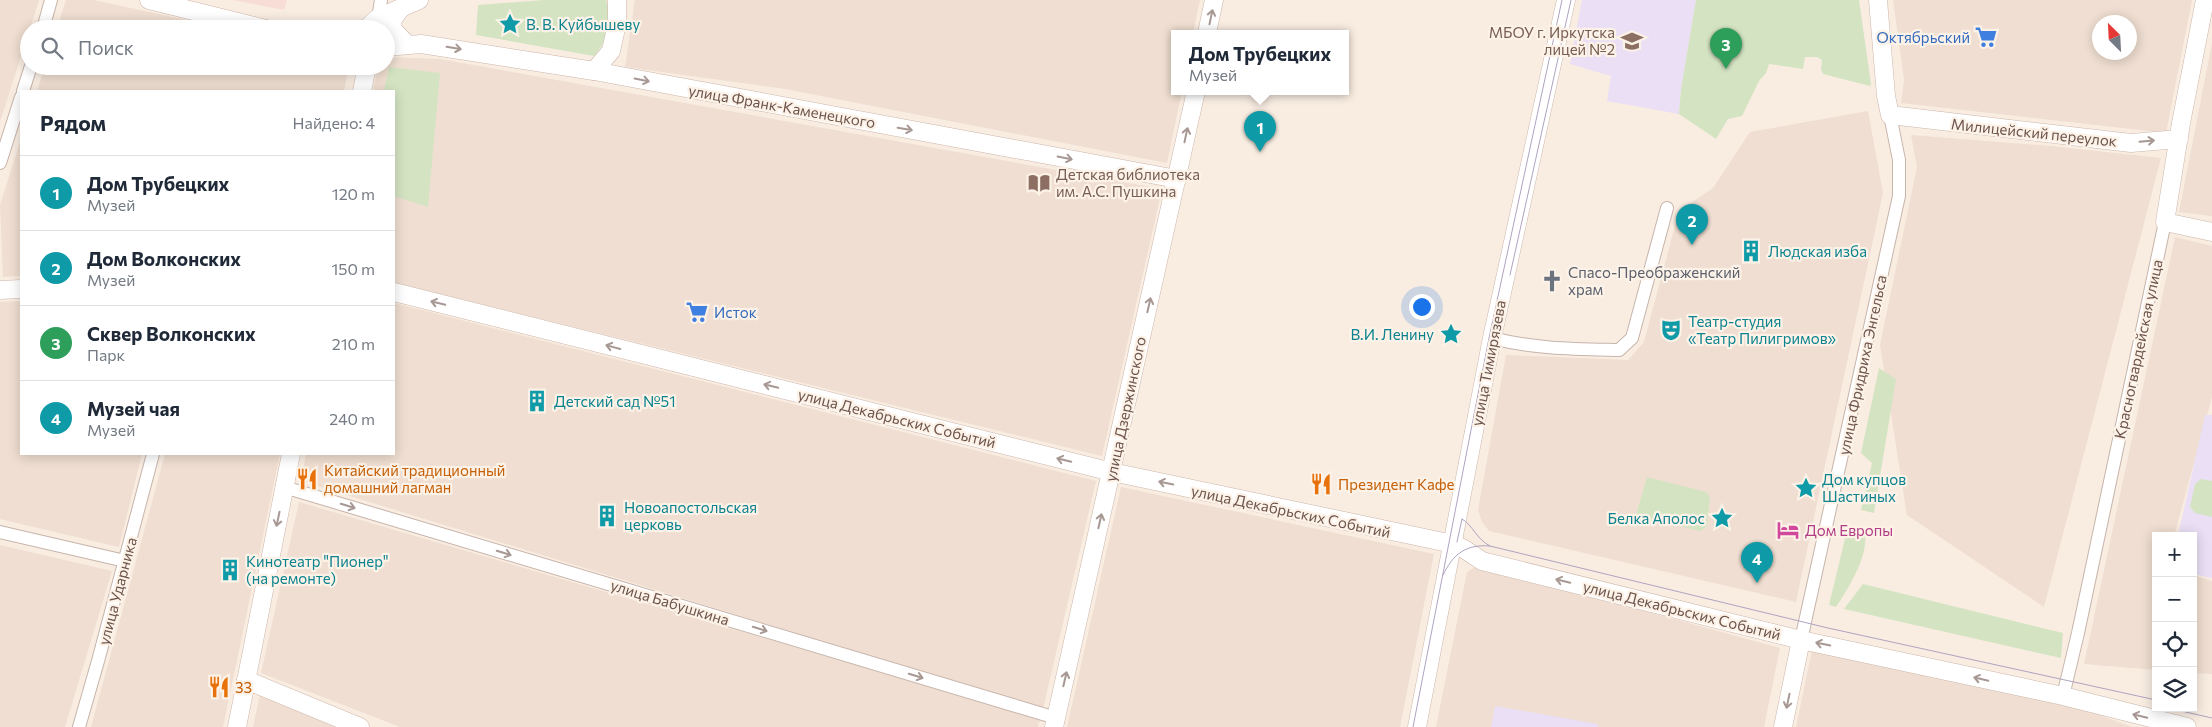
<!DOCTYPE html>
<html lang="ru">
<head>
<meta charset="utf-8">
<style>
  :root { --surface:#fff; --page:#f2f2f3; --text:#1f2937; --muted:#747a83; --line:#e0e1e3; --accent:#d93025 }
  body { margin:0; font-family:Commissioner,sans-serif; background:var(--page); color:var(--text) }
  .controls { position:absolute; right:15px; bottom:15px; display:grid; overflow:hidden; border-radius:0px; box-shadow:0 2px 12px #0003 }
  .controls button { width:45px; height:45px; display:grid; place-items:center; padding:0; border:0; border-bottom:1px solid var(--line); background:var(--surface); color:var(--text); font:25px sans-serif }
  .compass { position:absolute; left:2092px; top:15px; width:45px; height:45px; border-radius:50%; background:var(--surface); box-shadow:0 2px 12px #0003; rotate:336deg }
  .you { position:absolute; left:1421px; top:306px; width:18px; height:18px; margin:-12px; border:4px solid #fff; border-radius:50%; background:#1a73e8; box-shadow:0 0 0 8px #1a73e833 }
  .badge { display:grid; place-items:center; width:32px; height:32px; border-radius:50%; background:var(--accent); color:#fff; font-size:16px; font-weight:700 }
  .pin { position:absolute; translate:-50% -41px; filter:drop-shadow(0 1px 2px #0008) }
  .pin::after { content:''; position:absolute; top:26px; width:18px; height:15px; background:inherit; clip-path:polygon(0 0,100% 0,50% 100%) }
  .popup { position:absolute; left:1171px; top:30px; width:178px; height:65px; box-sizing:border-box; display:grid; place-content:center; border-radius:0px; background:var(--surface); filter:drop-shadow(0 1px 4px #0005); font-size:16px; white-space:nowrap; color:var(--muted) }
  .popup b { font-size:19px; color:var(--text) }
  .popup::after { content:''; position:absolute; left:50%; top:100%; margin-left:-10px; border:10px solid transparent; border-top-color:var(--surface) }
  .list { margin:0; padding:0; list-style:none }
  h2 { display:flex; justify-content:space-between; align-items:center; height:65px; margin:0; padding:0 20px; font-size:21px }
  h2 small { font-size:16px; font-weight:400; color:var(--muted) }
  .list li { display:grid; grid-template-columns:32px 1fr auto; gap:15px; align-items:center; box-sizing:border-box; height:75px; padding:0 20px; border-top:1px solid var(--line) }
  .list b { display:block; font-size:19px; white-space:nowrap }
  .list p { margin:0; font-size:16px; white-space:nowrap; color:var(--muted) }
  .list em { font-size:16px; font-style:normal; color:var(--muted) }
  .icon { flex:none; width:28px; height:28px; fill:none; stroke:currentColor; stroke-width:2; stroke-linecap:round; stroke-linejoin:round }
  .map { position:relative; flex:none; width:2212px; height:727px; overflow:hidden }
  .search { position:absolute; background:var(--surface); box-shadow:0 2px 12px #0003; left:20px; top:20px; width:375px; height:55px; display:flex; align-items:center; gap:12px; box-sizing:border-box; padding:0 18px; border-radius:28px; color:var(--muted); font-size:19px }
  .panel { position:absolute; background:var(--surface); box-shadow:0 2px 12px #0003; left:20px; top:90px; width:375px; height:365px; border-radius:0px }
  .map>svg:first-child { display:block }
  .residential { fill:#efded1; fill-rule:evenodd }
  .commercial { fill:#f8ddd7 }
  .education { fill:#eadff5 }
  .green { fill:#d4e4c2 }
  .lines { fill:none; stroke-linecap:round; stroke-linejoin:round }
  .street-casing { stroke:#c7b4ab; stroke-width:14 }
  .secondary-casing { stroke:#cdb6ab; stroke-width:19 }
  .street { stroke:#fff; stroke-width:12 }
  .secondary { stroke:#fff; stroke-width:18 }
  .tram { stroke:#afa3c0; stroke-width:1 }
  .oneway { stroke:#a79894 }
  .labels { text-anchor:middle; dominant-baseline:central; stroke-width:4.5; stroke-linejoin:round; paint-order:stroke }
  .culture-label { font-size:15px; fill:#0d838f; stroke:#fcf2e7; text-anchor:start }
  .education-label { font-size:15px; fill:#785e54; stroke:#fcf2e7; text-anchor:end }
  .shop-label { font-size:15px; fill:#366cbe; stroke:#fcf2e7; text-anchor:end }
  .street-label { font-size:15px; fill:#6d544c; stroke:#fcf2e7 }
  .worship-label { font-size:15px; fill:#5b616d; stroke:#fcf2e7; text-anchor:start }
  .food-label { font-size:15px; fill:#c56008; stroke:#fcf2e7; text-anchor:start }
  .hotel-label { font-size:15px; fill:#b23c85; stroke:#fcf2e7; text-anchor:start }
</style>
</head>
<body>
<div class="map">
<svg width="2212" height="727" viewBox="0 0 2212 727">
  <rect width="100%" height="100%" fill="#f9ede2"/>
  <!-- residential -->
  <g class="residential">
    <path d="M0,0h39l-39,122z"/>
    <path d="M66,0h27l136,29h-172z"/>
    <path d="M635,0h565l-7,33h-18v58h7l-15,72 -382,-74 -160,-22z"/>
    <path d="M1893,0h299l-26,133 -265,-30 3,-23zM2100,22h30v30h-30z"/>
    <path d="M2212,43v173l-33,-4z"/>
    <path d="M386,57l54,2 722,130 -60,267 -708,-173v-192h-21l5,-25h8z"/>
    <path d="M45,66h304l-5,25h-307z"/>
    <path d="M1868,111l15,82 -87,409 -307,-71 -7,-9 -4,-12 28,-155 122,5 16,-18 35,-131 34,-23 37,-56z"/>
    <path d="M1911,135l140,11 110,12 -117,449 -137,-92 -27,-170 37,-178z"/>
    <path d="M21,139v137l-18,1 -3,-72z"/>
    <path d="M2175,237l37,9v151l-38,139h-18v134l-72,-6z"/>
    <path d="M21,301v153h121l-23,93 -119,-28v-217z"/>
    <path d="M394,303l702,178 -53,228 -742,-228 5,-27h88z"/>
    <path d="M165,454h115l-57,273h-132z"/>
    <path d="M1121,487l313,67 -34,173h-333z"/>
    <path d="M299,502l741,217 -2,8h-638l-139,-54z"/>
    <path d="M0,545l112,26 -47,156h-65z"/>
    <path d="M1475,567l108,27 197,54 -16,79h-328l31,-155z"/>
    <path d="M2193,575l19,6v93l-19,-1z"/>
    <path d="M1812,650l250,51 70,26h-336z"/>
    <path d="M260,694l81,33h-88z"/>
  </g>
  <!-- commercial -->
  <path class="commercial" d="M232,0h55l-3,10z"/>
  <!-- education -->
  <g class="education">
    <path d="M1582,0h114l-15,89 -2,25 -72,-13 4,-25 -41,-12z"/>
    <path d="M2205,415h7v163l-19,-4v-38h-15z"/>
    <path d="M1495,706l103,18v3h-107z"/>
  </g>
  <!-- green -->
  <g class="green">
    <path d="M544,0h62c8,22 2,39 -12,56l-118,-21 2,-30z"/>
    <path d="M1696,0h163l12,84 -1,2 -47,-12 -2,-5 1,-9 -5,-3h-12l-2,12 -34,-5 -3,9 -7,8 -17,35 -14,3 -12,20 -37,-25 2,-25z"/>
    <path d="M389,67l51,6 -12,134 -34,-11v-105h-10z"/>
    <path d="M1879,368l17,11 -22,134 -13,-3 11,-47 -11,-10z"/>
    <path d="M1647,477l59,15 4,5 -3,29 -7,5 -64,-16z"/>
    <path d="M2201,479l11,2v36l-17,-4 -5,-6 5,-23z"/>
    <path d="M1848,526l16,3c7,24 -15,58 -28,78l-7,-2z"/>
    <path d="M1863,584l200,49 -2,25 -217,-49z"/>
  </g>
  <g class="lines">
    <!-- street casing -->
    <g class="street-casing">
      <g id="street">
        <path d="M378,18l3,-18"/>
        <path d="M43,29l8,-29"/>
        <path d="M23,91l8,-25"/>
        <path d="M0,163l21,-66"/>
        <path d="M1492,338c42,11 84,11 127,12l13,-12 35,-130"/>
        <path d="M284,487l772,231"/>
        <path d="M0,532l125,29"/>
        <path d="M1801,640l98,-444v-36l-9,-45"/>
        <path d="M2063,696l15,-63 87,-411"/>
        <path d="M79,727l19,-66 55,-207"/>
      </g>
    </g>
    <!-- secondary casing -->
    <g class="secondary-casing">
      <g id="secondary">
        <path d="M149,0l117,29"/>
        <path d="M1878,0l8,96 4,19 241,28 48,-4"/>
        <path d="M2205,0l-24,123 -16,99 47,10"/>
        <path d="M401,8l-9,12 1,10 13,13"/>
        <path d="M366,29l12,-11 41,-18"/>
        <path d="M1207,33l7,-33"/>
        <path d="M386,47l35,-3 173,27 583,108"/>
        <path d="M594,71l17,-20 6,-27v-24"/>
        <path d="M362,91l5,-25"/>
        <path d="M0,290l21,-1"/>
        <path d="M394,292l718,180 341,72 11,5 18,12 319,79 262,56 124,31"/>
        <path d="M246,680l114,47"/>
        <path d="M237,727l54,-273"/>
        <path d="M1054,727l142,-636"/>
        <path d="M1417,727l75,-389 74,-338"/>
        <path d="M1783,727l18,-87"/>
      </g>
    </g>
    <!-- street -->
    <use href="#street" class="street"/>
    <!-- secondary -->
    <use href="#secondary" class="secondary"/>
    <!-- tram -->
    <g class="tram">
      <path d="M1510,275l61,-275"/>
      <path d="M1462,519c11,6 14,20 28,27"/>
      <path d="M1457,542l5,-23"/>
      <path d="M1443,575c10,-21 23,-31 47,-29l338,82 328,72"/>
      <path d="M2168,708l44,10"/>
      <path d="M1413,727l76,-389 73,-338"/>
    </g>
  </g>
  <!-- one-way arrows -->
  <defs><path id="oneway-shaft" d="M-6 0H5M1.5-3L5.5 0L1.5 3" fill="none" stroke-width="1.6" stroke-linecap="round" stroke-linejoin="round" transform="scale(1.25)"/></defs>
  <g class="oneway">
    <use href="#oneway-shaft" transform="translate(1211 17) rotate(-78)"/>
    <use href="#oneway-shaft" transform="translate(454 48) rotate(9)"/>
    <use href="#oneway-shaft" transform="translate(642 80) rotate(11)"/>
    <use href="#oneway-shaft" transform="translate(905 129) rotate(10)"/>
    <use href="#oneway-shaft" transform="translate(1186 135) rotate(-78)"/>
    <use href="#oneway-shaft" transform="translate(2147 141) rotate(-5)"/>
    <use href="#oneway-shaft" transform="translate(1065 158) rotate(11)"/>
    <use href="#oneway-shaft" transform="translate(438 303) rotate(-167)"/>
    <use href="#oneway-shaft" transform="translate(1149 305) rotate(-77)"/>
    <use href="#oneway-shaft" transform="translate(613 347) rotate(-165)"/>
    <use href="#oneway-shaft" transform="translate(771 386) rotate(-166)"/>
    <use href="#oneway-shaft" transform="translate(1064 460) rotate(-166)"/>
    <use href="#oneway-shaft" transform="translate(1166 483) rotate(-168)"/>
    <use href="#oneway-shaft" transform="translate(348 506) rotate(17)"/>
    <use href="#oneway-shaft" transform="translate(278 519) rotate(102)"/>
    <use href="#oneway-shaft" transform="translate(1100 521) rotate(-77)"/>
    <use href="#oneway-shaft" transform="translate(504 553) rotate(17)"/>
    <use href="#oneway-shaft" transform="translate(1563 581) rotate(-166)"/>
    <use href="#oneway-shaft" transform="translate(760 629) rotate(17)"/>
    <use href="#oneway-shaft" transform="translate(1823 644) rotate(-169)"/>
    <use href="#oneway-shaft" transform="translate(916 676) rotate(17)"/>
    <use href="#oneway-shaft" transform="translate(1065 679) rotate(-77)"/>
    <use href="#oneway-shaft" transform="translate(1981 679) rotate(-167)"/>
    <use href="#oneway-shaft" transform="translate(1788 701) rotate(102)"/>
    <use href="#oneway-shaft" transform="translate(2140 716) rotate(-166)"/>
  </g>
  <!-- icons -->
  <defs>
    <g id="sight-bare" transform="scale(1.725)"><path d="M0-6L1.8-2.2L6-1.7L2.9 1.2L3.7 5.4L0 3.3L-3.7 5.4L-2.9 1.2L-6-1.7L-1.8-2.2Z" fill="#0f9aa8" stroke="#fcf2e7" stroke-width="2.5" paint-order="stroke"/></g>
    <g id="supermarket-bare" transform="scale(1.725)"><path d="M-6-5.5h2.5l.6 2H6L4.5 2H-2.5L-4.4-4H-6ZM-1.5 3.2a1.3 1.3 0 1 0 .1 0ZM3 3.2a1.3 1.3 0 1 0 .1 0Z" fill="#3f7fe0" stroke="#fcf2e7" stroke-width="2.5" paint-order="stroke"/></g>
    <g id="school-bare" transform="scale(1.725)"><path d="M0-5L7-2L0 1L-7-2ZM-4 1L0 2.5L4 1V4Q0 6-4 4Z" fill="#8d6e63" stroke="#fcf2e7" stroke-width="2.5" paint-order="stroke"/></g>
    <g id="library-bare" transform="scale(1.725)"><path d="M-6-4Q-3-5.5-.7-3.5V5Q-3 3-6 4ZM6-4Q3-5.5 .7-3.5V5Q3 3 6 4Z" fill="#8d6e63" stroke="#fcf2e7" stroke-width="2.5" paint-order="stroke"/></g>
    <g id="building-bare" transform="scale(1.725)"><path d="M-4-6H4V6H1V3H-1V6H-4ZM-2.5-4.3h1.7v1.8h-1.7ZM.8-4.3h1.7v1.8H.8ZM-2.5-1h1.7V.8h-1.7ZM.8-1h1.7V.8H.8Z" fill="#0f9aa8" stroke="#fcf2e7" stroke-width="2.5" paint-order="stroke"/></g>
    <g id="church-bare" transform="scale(1.725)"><path d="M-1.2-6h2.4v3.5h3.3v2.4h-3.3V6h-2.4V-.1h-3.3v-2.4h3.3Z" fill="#6b7280" stroke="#fcf2e7" stroke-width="2.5" paint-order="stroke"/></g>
    <g id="theatre-bare" transform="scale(1.725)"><path d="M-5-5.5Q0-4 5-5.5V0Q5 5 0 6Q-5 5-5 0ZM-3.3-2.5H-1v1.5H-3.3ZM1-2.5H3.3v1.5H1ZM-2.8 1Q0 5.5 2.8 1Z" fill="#0f9aa8" stroke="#fcf2e7" stroke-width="2.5" paint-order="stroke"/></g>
    <g id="restaurant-bare" transform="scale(1.725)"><path d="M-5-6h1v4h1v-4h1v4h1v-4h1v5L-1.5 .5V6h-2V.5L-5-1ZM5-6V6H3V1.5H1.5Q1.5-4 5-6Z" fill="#e8710a" stroke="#fcf2e7" stroke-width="2.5" paint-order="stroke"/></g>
    <g id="hotel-bare" transform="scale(1.725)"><path d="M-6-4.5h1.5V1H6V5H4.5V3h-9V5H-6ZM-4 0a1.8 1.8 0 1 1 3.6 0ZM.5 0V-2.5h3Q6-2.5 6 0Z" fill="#d1479c" stroke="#fcf2e7" stroke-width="2.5" paint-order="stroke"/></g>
  </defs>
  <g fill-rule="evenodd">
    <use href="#sight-bare" x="510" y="24"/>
    <use href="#supermarket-bare" x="1986" y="37"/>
    <use href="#school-bare" x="1632" y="41"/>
    <use href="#library-bare" x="1039" y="183"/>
    <use href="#building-bare" x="1751" y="251"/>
    <use href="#church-bare" x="1552" y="281"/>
    <use href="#supermarket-bare" x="697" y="312"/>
    <use href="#theatre-bare" x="1671" y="330"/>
    <use href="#sight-bare" x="1451" y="334"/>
    <use href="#building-bare" x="537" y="401"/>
    <use href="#restaurant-bare" x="307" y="479"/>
    <use href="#restaurant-bare" x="1321" y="484"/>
    <use href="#sight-bare" x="1806" y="488"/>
    <use href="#building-bare" x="607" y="516"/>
    <use href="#sight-bare" x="1722" y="518"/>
    <use href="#hotel-bare" x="1788" y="530"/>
    <use href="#building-bare" x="230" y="570"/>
    <use href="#restaurant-bare" x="219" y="687"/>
  </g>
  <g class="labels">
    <!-- culture labels -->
    <g class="culture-label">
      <text x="526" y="24">В. В. Куйбышеву</text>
      <text x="1768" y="251">Людская изба</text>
      <text x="1688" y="321">Театр-студия<tspan x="1688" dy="17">«Театр Пилигримов»</tspan></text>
      <text x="1434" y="334" text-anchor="end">В.И. Ленину</text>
      <text x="554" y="401">Детский сад №51</text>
      <text x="1822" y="479">Дом купцов<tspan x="1822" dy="17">Шастиных</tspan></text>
      <text x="624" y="507">Новоапостольская<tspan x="624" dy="17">церковь</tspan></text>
      <text x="1705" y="518" text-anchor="end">Белка Аполос</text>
      <text x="246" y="561">Кинотеатр "Пионер"<tspan x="246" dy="17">(на ремонте)</tspan></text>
    </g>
    <!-- education labels -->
    <g class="education-label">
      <text x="1615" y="32">МБОУ г. Иркутска<tspan x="1615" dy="17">лицей №2</tspan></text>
      <text x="1056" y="174" text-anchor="start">Детская библиотека<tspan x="1056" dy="17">им. А.С. Пушкина</tspan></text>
    </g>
    <!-- shop labels -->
    <g class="shop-label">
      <text x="1970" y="37">Октябрьский</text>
      <text x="714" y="312" text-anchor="start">Исток</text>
    </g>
    <!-- street labels -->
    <g class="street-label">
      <text transform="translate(782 106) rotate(10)">улица Франк-Каменецкого</text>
      <text transform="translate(2034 132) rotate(6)">Милицейский переулок</text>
      <text transform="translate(2138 349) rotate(-78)">Красногвардейская улица</text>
      <text transform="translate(1488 363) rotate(-79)">улица Тимирязева</text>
      <text transform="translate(1862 365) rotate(-78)">улица Фридриха Энгельса</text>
      <text transform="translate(1125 409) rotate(-78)">улица Дзержинского</text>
      <text transform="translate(897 418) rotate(14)">улица Декабрьских Событий</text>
      <text transform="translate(1291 511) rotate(12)">улица Декабрьских Событий</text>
      <text transform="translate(117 591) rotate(-75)">улица Ударника</text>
      <text transform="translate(670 602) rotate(17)">улица Бабушкина</text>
      <text transform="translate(1682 610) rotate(14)">улица Декабрьских Событий</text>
    </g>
    <!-- worship labels -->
    <g class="worship-label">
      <text x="1568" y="272">Спасо-Преображенский<tspan x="1568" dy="17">храм</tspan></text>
    </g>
    <!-- food labels -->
    <g class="food-label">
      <text x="324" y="470">Китайский традиционный<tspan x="324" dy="17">домашний лагман</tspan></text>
      <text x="1338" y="484">Президент Кафе</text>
      <text x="235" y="687">33</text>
    </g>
    <!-- hotel labels -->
    <g class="hotel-label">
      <text x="1805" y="530">Дом Европы</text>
    </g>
  </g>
</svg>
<div class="controls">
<button>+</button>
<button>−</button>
<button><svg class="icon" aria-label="locate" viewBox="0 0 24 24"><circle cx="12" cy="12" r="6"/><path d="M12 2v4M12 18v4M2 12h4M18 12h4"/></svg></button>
<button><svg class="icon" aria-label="layers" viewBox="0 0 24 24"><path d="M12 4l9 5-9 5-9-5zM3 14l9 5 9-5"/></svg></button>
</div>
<svg class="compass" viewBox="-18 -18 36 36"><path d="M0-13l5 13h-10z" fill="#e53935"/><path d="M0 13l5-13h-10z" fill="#747a83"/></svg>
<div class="you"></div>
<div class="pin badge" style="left:1260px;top:152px;background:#0f9aa8">1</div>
<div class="popup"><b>Дом Трубецких</b>Музей</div>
<div class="pin badge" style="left:1692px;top:245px;background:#0f9aa8">2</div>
<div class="pin badge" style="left:1726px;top:69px;background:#2e9e5b">3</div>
<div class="pin badge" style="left:1757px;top:583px;background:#0f9aa8">4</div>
<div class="search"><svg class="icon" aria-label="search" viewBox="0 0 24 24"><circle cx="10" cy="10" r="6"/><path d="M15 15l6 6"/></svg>Поиск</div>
<section class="panel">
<h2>Рядом<small>Найдено: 4</small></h2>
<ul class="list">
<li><span class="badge" style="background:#0f9aa8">1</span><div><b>Дом Трубецких</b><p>Музей</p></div><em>120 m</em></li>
<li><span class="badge" style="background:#0f9aa8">2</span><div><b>Дом Волконских</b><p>Музей</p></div><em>150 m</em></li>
<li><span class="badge" style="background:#2e9e5b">3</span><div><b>Сквер Волконских</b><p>Парк</p></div><em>210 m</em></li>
<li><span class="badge" style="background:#0f9aa8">4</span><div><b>Музей чая</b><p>Музей</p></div><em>240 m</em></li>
</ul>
</section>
</div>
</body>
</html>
